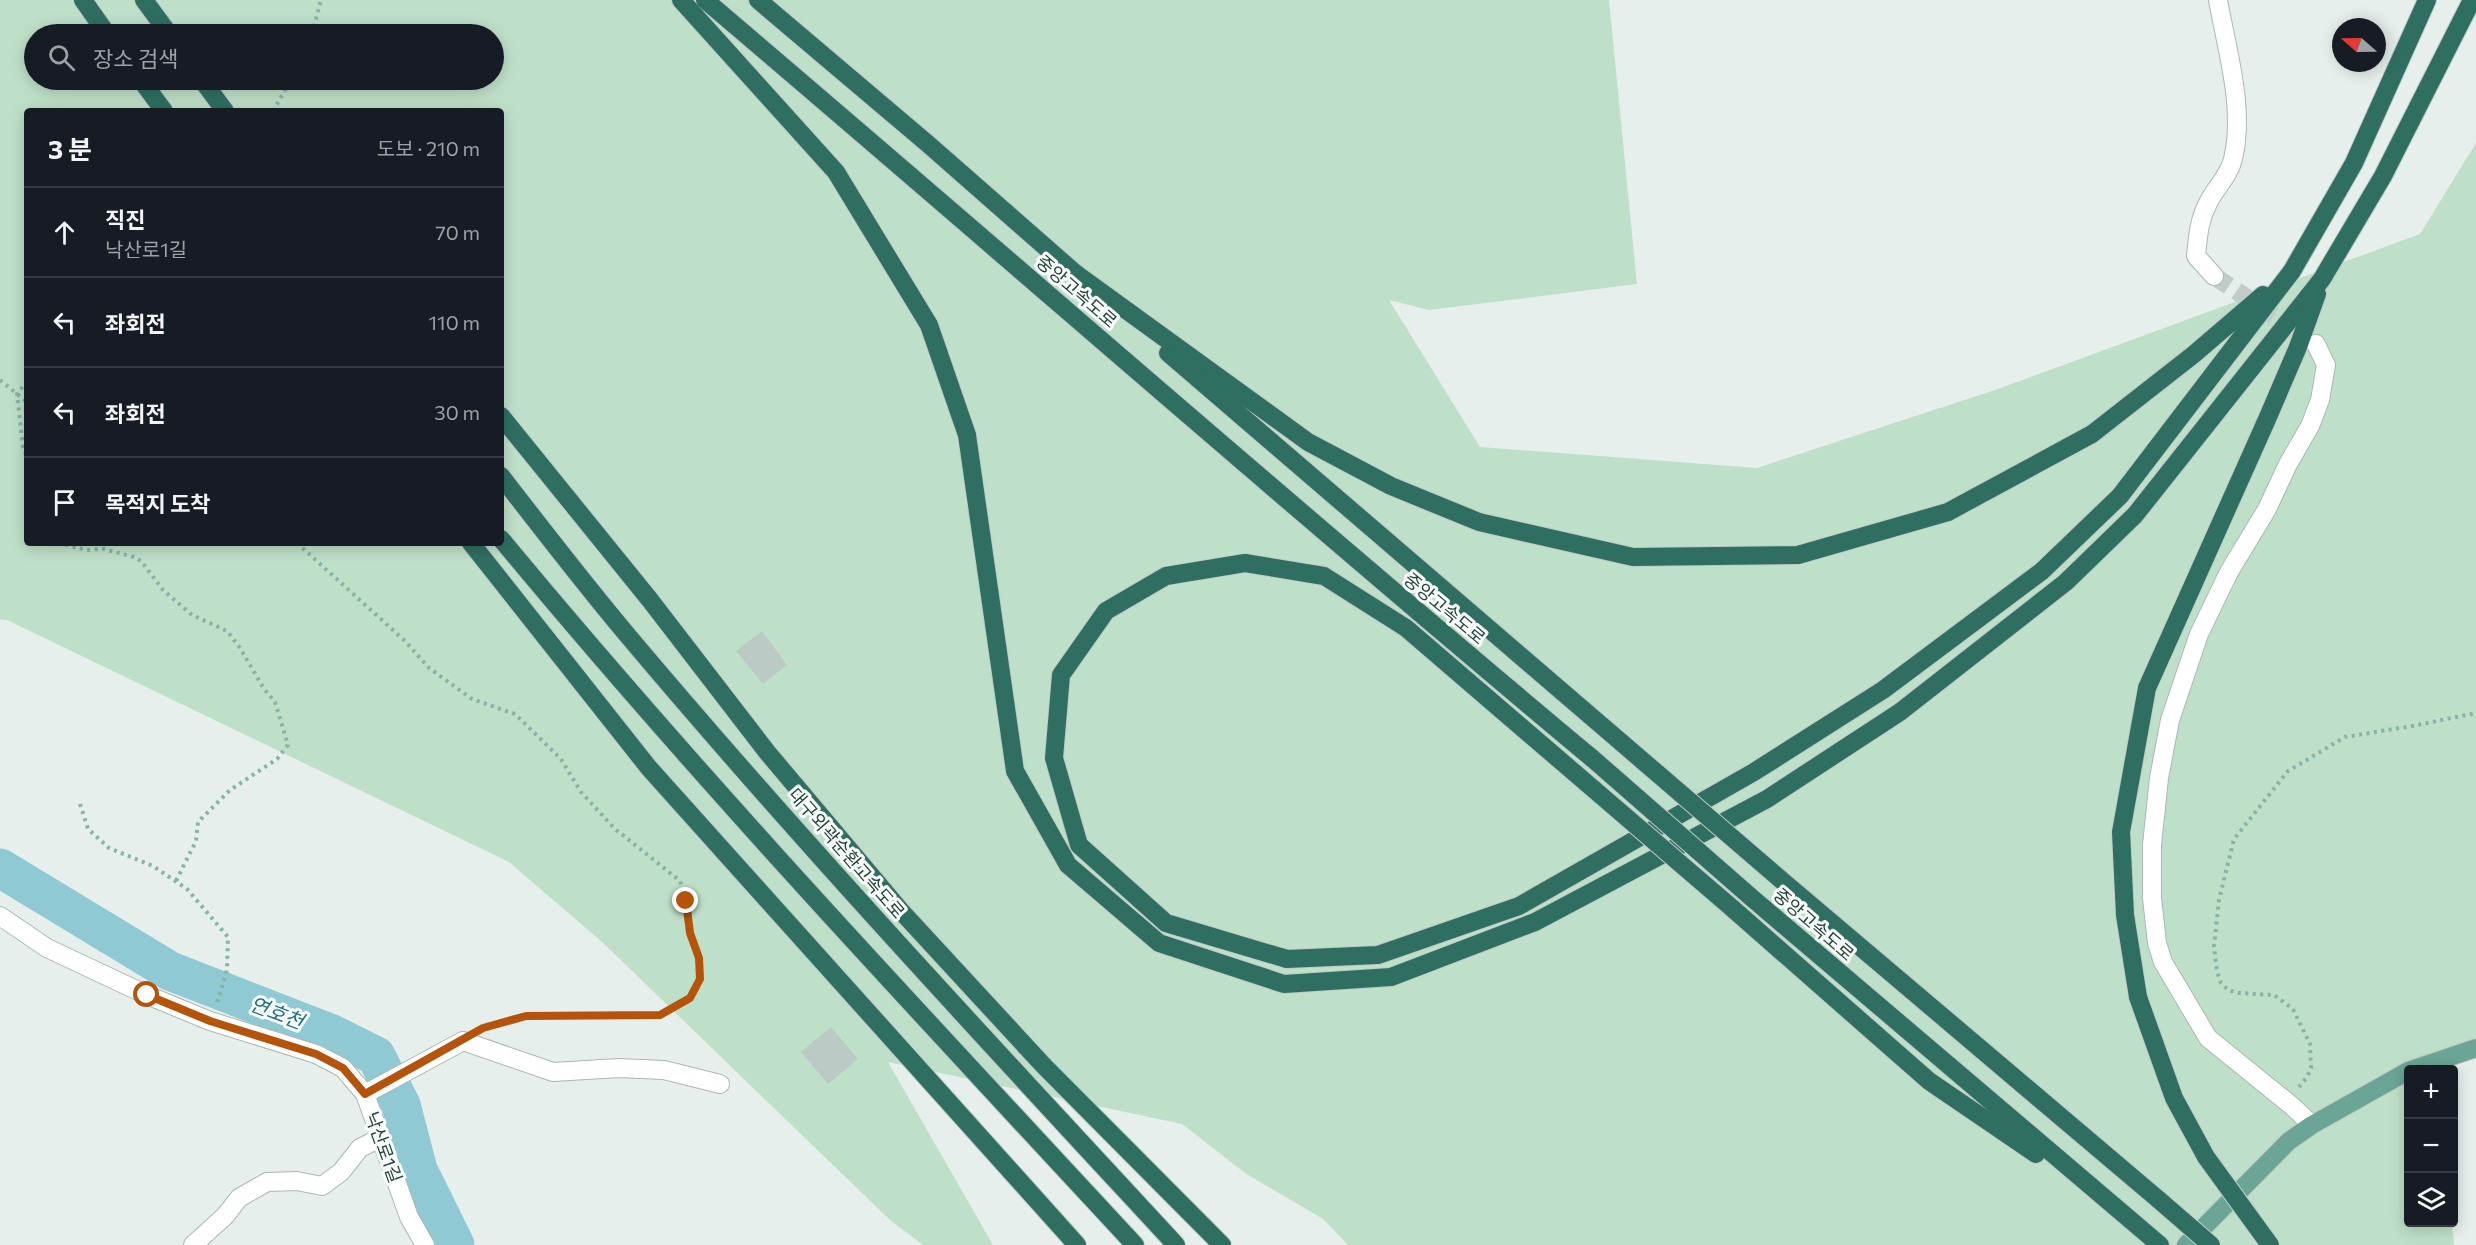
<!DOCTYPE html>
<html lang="ko">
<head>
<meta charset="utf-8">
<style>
  :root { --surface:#171b24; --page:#20242c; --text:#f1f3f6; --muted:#9ea1a6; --line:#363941 }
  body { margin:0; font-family:Commissioner,"Noto Sans KR",sans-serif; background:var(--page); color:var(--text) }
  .controls { position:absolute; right:18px; bottom:18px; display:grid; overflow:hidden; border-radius:6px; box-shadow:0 3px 15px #0003 }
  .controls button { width:54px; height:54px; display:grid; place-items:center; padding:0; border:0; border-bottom:2px solid var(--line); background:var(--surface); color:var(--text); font:30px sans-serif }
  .compass { position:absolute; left:2332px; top:18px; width:54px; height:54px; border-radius:50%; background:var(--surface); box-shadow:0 3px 15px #0003; rotate:290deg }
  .stop { position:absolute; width:18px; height:18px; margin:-14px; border:4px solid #b45309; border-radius:50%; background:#fff }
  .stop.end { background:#b45309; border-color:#fff; box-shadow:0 2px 6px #0008 }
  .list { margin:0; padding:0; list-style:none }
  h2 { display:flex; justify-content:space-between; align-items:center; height:78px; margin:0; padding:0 24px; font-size:26px }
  h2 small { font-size:20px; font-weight:400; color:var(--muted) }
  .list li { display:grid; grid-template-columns:39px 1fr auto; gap:18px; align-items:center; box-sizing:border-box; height:90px; padding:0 24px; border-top:2px solid var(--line) }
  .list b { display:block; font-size:22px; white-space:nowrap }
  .list p { margin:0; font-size:20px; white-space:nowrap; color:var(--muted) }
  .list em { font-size:20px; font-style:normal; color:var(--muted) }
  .icon { flex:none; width:33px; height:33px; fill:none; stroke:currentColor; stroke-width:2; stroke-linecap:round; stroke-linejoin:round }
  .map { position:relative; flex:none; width:2476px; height:1245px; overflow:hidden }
  .search { position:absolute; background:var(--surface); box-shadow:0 3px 15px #0003; left:24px; top:24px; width:480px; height:66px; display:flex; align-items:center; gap:15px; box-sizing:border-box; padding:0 21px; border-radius:33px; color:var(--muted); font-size:22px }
  .panel { position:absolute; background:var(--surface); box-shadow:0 3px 15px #0003; left:24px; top:108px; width:480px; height:438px; border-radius:6px }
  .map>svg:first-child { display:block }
  .green { fill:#bfe0c8; fill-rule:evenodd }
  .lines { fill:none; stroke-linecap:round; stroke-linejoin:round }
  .river { stroke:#8ec9d4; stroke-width:39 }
  .building { fill:#bbcac4 }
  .minor-tunnel { stroke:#bfccc8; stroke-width:18; stroke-dasharray:18 9; stroke-linecap:butt }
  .minor-casing { stroke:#a8b8b2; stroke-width:20 }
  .major-casing { stroke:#c2cac8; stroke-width:20 }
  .highway-casing { stroke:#c2cac8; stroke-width:20 }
  .path { stroke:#86b3a5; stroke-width:4; stroke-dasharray:3 4.5; stroke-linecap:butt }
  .minor { stroke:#fff; stroke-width:18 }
  .major { stroke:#6aa596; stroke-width:18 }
  .highway { stroke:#2f6f62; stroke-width:18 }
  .highway-bridge-casing { stroke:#c2cac8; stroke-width:20; stroke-linecap:butt }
  .highway-bridge { stroke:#2f6f62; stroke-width:18 }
  .route { stroke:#b45309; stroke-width:8 }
  .labels { text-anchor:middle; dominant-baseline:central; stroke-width:6; stroke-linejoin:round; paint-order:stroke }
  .street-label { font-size:18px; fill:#24423a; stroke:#f7fbf9 }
  .water-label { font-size:20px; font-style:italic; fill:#1c6f80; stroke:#f7fbf9 }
</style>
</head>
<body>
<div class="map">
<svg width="2476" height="1245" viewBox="0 0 2476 1245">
  <rect width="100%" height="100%" fill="#e6efeb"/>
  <!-- green -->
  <path class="green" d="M0,0h1609l28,284 -208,26 -40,-10 91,147 277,21 241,-79 422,-155 56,-91v909l-68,18v152l44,1 2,22h-1106l-25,-26 -78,-46 -63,-49 -294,-62 105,183h-70l-33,-25 -288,-278 -93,-80 -502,-242 -7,-1zM34,34h460v46h-460zM27,111h474v432h-474z"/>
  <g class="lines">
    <!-- river -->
    <path class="river" d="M0,868l170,103 162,63 44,22 25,49 17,65 37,75"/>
  </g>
  <!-- building -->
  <g class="building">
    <path d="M762,631l25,34 -24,19 -27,-33z"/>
    <path d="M831,1027l27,32 -30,25 -27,-32z"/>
  </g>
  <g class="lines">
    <!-- minor-tunnel -->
    <path class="minor-tunnel" d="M2214,276l85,57"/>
    <!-- minor casing -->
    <g class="minor-casing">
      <g id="minor">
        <path d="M2214,276l-18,-20c2,-20 3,-36 12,-53 8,-16 21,-27 25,-44 12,-51 -6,-108 -15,-159"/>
        <path d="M0,916l47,32 100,47 63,26 106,33 27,14 22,26 44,123 16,28"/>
        <path d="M365,1094l98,-53 90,31 66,-4 45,2 56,14"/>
        <path d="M2312,1125l-20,-19 -84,-68 -45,-76 -6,-19 -5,-45v-53l7,-67 11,-58 29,-86 30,-62 38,-63 21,-45 22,-38 10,-26 6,-35 -10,-21"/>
        <path d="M193,1245l32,-29 14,-18 28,-16 30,-1 25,5 19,-14 19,-24 20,-10"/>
      </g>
    </g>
    <!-- major casing -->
    <g class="major-casing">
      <g id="major">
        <path d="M2411,1070l65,-22"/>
        <path d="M2186,1245l103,-104 23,-16 96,-54"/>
      </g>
    </g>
    <!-- highway casing -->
    <g class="highway-casing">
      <g id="highway">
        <path d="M83,0l24,34"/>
        <path d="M144,0l25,34"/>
        <path d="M681,0l155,172 93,153 38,110 48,336 53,94 91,78 125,41 107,-7 144,-55 232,-123 133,-87 166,-130 69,-67 187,-236 61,-103 89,-176"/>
        <path d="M705,0c297,252 589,510 888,759"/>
        <path d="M758,0l170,144 155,136"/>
        <path d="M141,80l23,31"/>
        <path d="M202,80l23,31"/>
        <path d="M1075,273l233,169 83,44 88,36 154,35 165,-2 150,-43 144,-78 101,-79 70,-60"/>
        <path d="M1168,353l454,390"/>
        <path d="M501,416l149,184 117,152 134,159 143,155 178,179"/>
        <path d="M501,476c42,54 84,109 128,161 176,209 362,408 547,608"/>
        <path d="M501,539c202,244 419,474 634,706"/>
        <path d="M471,543l178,225 428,477"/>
        <path d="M1576,774l-170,-146 -82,-52 -79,-13 -79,13 -60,35 -45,64 -7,83 25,87 87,78 121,36 91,-4 141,-49 235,-134 129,-82 159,-119 78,-75 172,-225 62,-108 73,-163"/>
        <path d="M1779,878l380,322"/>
        <path d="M1752,898l408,347"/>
        <path d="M1732,908l197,173 107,73"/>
        <path d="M2206,1157l-32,-59 -36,-101 -13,-82 -4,-83 26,-144 121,-271 30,-70 19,-53"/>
      </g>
    </g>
    <!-- path -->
    <g class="path">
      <path d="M312,34l9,-34"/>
      <path d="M273,111l18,-31"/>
      <path d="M0,380l27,22"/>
      <path d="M27,381l-10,13 6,53 4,11"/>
      <path d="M58,543l28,7 18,-1 30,8 7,4 22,29 29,25 35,16 13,17 24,41 11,13 13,43 -11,14 -47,31 -32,32 -2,19 -20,40"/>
      <path d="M297,543l108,98 24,27 43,31 43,15 46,45 20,33 33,36 66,53 6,20 4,32 8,25 2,21 -10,19 -30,17 -134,1 -42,12"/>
      <path d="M80,804l8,25 21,19 44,18 34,23 41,48 -1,33 -10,33"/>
      <path d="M2299,1087l8,-10 4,-9 -1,-24 -17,-35 -19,-14 -35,-2 -11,-3 -7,-7 -4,-11 -3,-26 5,-46 15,-61 54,-68 57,-34 67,-11 64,-13"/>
    </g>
    <!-- minor -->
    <use href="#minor" class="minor"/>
    <!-- major -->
    <use href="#major" class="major"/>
    <!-- highway -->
    <use href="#highway" class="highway"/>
    <!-- highway-bridge casing -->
    <g class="highway-bridge-casing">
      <g id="highway-bridge">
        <path d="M1622,743l157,135"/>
        <path d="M1593,759l159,139"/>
        <path d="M1576,774l156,134"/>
        <path d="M2206,1157l64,88"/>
        <path d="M2159,1200l52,45"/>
      </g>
    </g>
    <!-- highway-bridge -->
    <use href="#highway-bridge" class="highway-bridge"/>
  </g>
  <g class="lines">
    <!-- route -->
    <path class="route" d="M147,995l63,26 106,33 27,14 22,26 118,-66 43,-12 134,-1 30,-17 10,-19 -1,-21 -9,-25 -4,-32"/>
  </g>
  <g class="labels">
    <!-- street labels -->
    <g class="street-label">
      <text transform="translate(1077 291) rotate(41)">중앙고속도로</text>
      <text transform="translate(1445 608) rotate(40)">중앙고속도로</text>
      <text transform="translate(847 853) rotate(49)">대구외곽순환고속도로</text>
      <text transform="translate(1814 924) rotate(41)">중앙고속도로</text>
      <text transform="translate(384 1147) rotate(70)">낙산로1길</text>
    </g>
    <!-- water labels -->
    <g class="water-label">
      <text transform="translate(277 1012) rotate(21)">연호천</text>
    </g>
  </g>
</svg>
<div class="controls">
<button>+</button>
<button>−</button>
<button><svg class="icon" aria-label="layers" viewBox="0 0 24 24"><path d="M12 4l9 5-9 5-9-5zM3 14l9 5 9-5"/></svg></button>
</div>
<svg class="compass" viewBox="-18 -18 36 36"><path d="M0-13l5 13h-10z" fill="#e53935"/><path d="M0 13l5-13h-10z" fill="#9ea1a6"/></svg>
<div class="stop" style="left:147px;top:995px"></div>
<div class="stop end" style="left:686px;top:901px"></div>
<div class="search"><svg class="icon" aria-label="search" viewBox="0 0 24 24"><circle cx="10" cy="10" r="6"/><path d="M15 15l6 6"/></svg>장소 검색</div>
<section class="panel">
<h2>3 분<small>도보 · 210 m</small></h2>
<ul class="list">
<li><svg class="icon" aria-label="ahead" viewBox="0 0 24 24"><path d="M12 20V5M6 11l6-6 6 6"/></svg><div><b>직진</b><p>낙산로1길</p></div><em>70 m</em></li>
<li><svg class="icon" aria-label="left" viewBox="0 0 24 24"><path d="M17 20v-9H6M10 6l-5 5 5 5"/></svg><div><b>좌회전</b></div><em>110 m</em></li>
<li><svg class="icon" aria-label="left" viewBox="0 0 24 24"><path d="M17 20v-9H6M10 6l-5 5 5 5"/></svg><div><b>좌회전</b></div><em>30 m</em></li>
<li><svg class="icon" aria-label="arrive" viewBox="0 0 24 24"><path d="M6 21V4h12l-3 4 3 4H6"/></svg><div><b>목적지 도착</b></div></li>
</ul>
</section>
</div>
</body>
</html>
